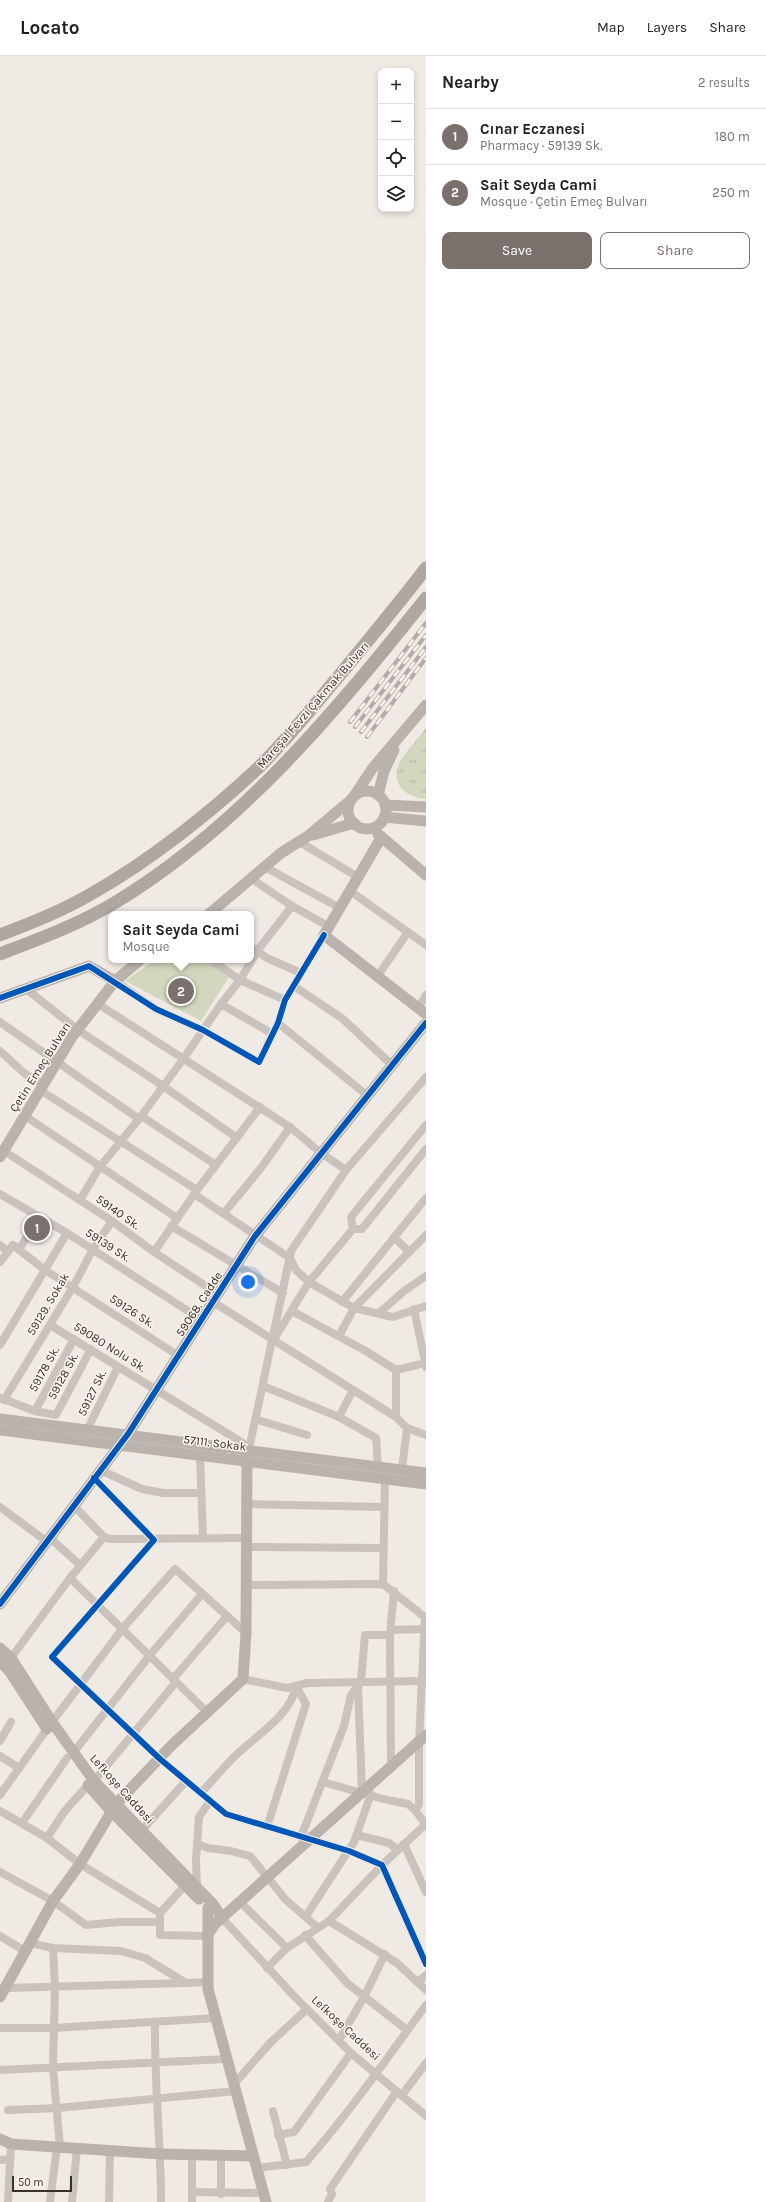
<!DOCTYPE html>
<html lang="en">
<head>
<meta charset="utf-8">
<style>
  :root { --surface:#fff; --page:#f6f6f6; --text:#202124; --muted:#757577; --line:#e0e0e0; --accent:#7b706b }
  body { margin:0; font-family:Karla,sans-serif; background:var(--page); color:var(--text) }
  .controls { position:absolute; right:12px; top:12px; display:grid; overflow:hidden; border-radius:8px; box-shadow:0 2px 6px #0003 }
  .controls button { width:36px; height:36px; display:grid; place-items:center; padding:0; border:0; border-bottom:1px solid var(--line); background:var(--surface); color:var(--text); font:20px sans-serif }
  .scale { position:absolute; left:12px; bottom:10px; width:60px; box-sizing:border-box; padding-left:4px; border:2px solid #3c2f2a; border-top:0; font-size:11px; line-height:14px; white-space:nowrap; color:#3c2f2a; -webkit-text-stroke:3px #fcf5ed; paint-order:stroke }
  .you { position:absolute; left:248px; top:1226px; width:14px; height:14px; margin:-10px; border:3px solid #fff; border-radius:50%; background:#1a73e8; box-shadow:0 0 0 6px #1a73e833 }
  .badge { display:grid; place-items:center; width:26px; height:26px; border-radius:50%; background:var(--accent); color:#fff; font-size:13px; font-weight:700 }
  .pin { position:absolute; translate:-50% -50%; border:2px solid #fff; box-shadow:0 1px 4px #0006 }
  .popup { position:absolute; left:108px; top:855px; width:146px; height:52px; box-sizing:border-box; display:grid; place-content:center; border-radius:8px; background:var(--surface); filter:drop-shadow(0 1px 3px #0005); font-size:13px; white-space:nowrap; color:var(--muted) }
  .popup b { font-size:15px; color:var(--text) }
  .popup::after { content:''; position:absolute; left:50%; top:100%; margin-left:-8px; border:8px solid transparent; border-top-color:var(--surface) }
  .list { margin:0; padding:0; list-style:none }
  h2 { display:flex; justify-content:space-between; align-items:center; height:52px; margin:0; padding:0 16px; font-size:17px }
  h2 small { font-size:13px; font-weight:400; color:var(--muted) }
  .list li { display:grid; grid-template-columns:26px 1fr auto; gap:12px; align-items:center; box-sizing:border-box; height:56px; padding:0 16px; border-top:1px solid var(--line) }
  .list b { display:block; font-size:15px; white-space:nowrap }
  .list p { margin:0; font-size:13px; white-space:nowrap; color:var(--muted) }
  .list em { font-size:13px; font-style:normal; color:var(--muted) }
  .actions { display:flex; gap:8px; padding:12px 16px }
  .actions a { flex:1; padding:9px 0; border:1px solid var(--accent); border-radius:8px; text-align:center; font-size:14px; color:var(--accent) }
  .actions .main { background:var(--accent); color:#fff }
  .icon { flex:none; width:22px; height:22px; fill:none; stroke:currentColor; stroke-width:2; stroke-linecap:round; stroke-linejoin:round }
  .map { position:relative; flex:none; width:426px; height:2146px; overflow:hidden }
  header { display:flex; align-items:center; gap:24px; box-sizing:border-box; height:56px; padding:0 20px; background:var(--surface); border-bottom:1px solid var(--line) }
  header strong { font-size:19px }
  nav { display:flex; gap:22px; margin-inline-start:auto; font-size:14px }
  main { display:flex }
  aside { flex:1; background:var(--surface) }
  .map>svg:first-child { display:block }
  .grass { fill:#d2d7bd }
  .park { fill:url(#park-tufts) }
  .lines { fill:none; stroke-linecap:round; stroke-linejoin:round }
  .street { stroke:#cac3bd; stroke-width:8 }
  .secondary { stroke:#bab3ad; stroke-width:11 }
  .primary { stroke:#afa7a2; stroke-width:13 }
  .rail-casing { stroke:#b2aba7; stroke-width:4 }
  .rail { stroke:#fcf5ed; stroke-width:2.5; stroke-dasharray:8; stroke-linecap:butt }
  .cycleway-casing { stroke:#fcf5ed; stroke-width:8 }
  .cycleway { stroke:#0057b8; stroke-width:6 }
  .labels { text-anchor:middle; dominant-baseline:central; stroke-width:3; stroke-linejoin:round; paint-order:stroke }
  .street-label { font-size:12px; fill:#3c2f2a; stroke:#fcf5ed }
</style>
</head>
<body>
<header>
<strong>Locato</strong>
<nav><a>Map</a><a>Layers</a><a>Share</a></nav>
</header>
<main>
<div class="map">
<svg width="426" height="2146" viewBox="0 0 426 2146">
  <defs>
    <pattern id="park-tufts" width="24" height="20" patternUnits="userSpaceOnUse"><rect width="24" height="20" fill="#d2d7bd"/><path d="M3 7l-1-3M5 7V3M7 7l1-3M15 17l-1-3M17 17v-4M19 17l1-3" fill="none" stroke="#b5b9a3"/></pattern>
  </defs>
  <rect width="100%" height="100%" fill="#f0eae4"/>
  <!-- grass -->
  <path class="grass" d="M155,904h55l21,14 -30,47 -76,-40z"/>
  <!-- park -->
  <path class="park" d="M426,672v71c-18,-1 -35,-13 -28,-33 4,-11 21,-28 28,-38z"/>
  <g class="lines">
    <!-- street -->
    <g class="street">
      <path d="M298,785l60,36"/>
      <path d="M265,811l75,41"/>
      <path d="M252,823l40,27 38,21"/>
      <path d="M350,835l76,54"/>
      <path d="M251,891l16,11 34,15"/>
      <path d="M211,904l29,20 45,20"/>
      <path d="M377,921l31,-45"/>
      <path d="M115,925l41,28 47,21 56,32 19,-39 7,-23 39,-65"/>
      <path d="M294,930l49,33 50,47"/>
      <path d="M25,932l53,42 85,56 74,52"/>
      <path d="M98,948l192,123 31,26 25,17"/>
      <path d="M221,948l52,30"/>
      <path d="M418,952l8,-13"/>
      <path d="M0,966l139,97"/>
      <path d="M278,967l90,73"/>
      <path d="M0,995l24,22 19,12"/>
      <path d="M40,1034l157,100"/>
      <path d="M25,1060l152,102"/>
      <path d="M141,1060l75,49"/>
      <path d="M4,1095l108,70 42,31 64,42"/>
      <path d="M0,1138l67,39 135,87"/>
      <path d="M194,1138l96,64 6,12 13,12 45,26 39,9 33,-11"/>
      <path d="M80,1144l19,-32 40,-49 45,-61 37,-54 19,-24 18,-30 34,-44"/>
      <path d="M224,1157l37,-45 29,-41"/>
      <path d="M171,1170l112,67"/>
      <path d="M353,1173l-2,-12 75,-92"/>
      <path d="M353,1173h9l64,-80"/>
      <path d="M394,1181l15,15"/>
      <path d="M0,1189l7,6"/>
      <path d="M20,1192l19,-31"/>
      <path d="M154,1196l43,-62 63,-83"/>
      <path d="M0,1206l13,-17 32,25 134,86"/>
      <path d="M213,1246l183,115 11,11 19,7"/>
      <path d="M342,1246l84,-104"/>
      <path d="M414,1253l12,58"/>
      <path d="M292,1255l72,39 32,20 30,-7"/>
      <path d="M379,1257l25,-22 22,-15"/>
      <path d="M50,1269l193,118 6,6"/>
      <path d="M276,1280l33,-54 44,-53"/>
      <path d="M339,1280l15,-28 72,-73"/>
      <path d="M0,1289l67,-112"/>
      <path d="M263,1330l76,31 37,21 2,28"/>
      <path d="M1,1342l34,13 21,4 35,-66"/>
      <path d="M4,1344l69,-113 20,-38 19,-28"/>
      <path d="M35,1355l39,-72"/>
      <path d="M339,1361l14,-27"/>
      <path d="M396,1361v-47"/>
      <path d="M255,1363l52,16"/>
      <path d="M87,1374l31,-63"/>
      <path d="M249,1393l42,-198 55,-81 80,-93"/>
      <path d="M200,1399l3,83"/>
      <path d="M402,1413l5,-41"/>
      <path d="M100,1414l42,19 21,4h38"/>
      <path d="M94,1422l60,62 -102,117 108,102 66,55 123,37 33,14 44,99"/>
      <path d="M246,1448l138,3"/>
      <path d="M73,1449l31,32 6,2 136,-1"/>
      <path d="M0,1451l46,34"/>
      <path d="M49,1481l31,28"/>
      <path d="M246,1491l136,1"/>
      <path d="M70,1522l138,135"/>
      <path d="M383,1528l2,-105"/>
      <path d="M245,1529l138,-1 43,34"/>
      <path d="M425,1561l-6,125v63l-4,5 11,15"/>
      <path d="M391,1574l33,-1"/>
      <path d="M11,1602l59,-80 34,-41"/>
      <path d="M173,1623l54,-63"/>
      <path d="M243,1623l44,9 20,-5 115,-2"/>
      <path d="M358,1631l4,105"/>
      <path d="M0,1685l11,-19"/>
      <path d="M73,1697l77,-98 52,-61"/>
      <path d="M0,1700l19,12"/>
      <path d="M391,1712l-1,-133 4,-44"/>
      <path d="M94,1725l82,-99"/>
      <path d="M323,1726l60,17 25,5 7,6"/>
      <path d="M201,1737c11,-12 22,-25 33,-36 21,-21 57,-41 62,-71"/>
      <path d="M0,1739l52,-73 71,-94 52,-59 71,64"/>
      <path d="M0,1755l47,27 33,26 80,49v22l47,1"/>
      <path d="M22,1767l45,-65"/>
      <path d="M267,1771l39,-123 -10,-18"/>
      <path d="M142,1774l44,-49"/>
      <path d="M357,1779l32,8 9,7"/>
      <path d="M301,1781l43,-111 7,-31 10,-14 4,-46h25"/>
      <path d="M47,1782l17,-26 24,-27"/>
      <path d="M197,1788l11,4 23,3 19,5 36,44 31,27"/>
      <path d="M404,1788l22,48"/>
      <path d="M0,1816l53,29 33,24 33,-3h41"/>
      <path d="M197,1831l-1,-27 3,-43 11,-16"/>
      <path d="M241,1847l46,45"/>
      <path d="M160,1857l29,-32"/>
      <path d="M306,1860l48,-74 17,-48"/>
      <path d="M222,1862l71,77 58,58 75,63"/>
      <path d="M329,1865l68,42 29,27"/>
      <path d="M305,1879l42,48 60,47"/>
      <path d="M0,1880l25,15"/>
      <path d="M30,1887l23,5 68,3 24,7 41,25 21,-1"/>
      <path d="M53,1892l2,39 -2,81 7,79"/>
      <path d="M267,1912l20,-20 42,-27 53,-56 44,-41"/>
      <path d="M418,1926l8,-7"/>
      <path d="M6,1932l179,-5"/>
      <path d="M155,1966c-1,60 6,120 6,180"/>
      <path d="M0,1972h54l162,-10"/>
      <path d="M339,1984l25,-43 21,-43"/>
      <path d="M0,2014l227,-11"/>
      <path d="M234,2028l37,-42 36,-33"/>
      <path d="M402,2039l24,-32"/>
      <path d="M8,2054l50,-2 178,-17"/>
      <path d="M273,2055l14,54"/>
      <path d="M278,2079l16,-3 57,-79"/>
      <path d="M192,2098v48"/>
      <path d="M221,2099v39"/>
      <path d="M0,2104l10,-1"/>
      <path d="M257,2112l49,-6c44,-50 81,-104 120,-157"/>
      <path d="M192,2136l72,1"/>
      <path d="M8,2146l3,-58"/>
      <path d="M50,2146l7,-55"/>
      <path d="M72,2146l5,-54"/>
      <path d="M109,2146l1,-52"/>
      <path d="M328,2146l4,-8 -2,-5 67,-98"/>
    </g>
    <!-- secondary -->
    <g class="secondary">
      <circle cx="367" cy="754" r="19"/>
      <path d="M355,739l17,-26 54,-64"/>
      <path d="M378,739l6,-24 10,-21"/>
      <path d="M385,749l41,2"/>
      <path d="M384,761l42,4"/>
      <path d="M378,778l48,41"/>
      <path d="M313,779l41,-12"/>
      <path d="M381,782l-57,97 102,79"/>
      <path d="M209,858l72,-61 27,-17 43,-36"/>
      <path d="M0,942l89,-32 26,15"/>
      <path d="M0,1101l72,-120 43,-56 25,-21"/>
      <path d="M0,1363l426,54"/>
      <path d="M0,1374l426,54"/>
      <path d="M0,1548l128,-170 127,-198 171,-213"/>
      <path d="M0,1592l11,10 41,64 42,59 119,123 9,14"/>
      <path d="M0,1605l10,11 37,57"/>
      <path d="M88,1729l23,26 88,88"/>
      <path d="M208,1852v81l58,213"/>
      <path d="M207,1880l8,-12 211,-189"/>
      <path d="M0,1941l53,-96 27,-37 36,-60 56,-59 71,-66 3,-46 1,-173"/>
      <path d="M0,2083l11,5 150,10 92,2"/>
    </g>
    <!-- primary -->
    <g class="primary">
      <path d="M0,879c31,-12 62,-24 91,-41 57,-32 118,-80 166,-125 24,-23 45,-49 66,-74 35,-42 70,-84 103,-127"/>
      <path d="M0,898c39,-15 80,-30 116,-52 125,-76 220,-191 310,-304"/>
    </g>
    <!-- rail casing -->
    <g class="rail-casing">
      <g id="rail">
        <path d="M350,666l76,-99"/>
        <path d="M355,671l71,-92"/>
        <path d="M361,676l65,-85"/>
        <path d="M367,681l59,-79"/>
      </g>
    </g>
    <!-- rail -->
    <use href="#rail" class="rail"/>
    <!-- cycleway casing -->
    <g class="cycleway-casing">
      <g id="cycleway">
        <path d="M0,942l89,-32 67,43 47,21 56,32 19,-39 7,-23 39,-65"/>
        <path d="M94,1422l60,62 -102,117 108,102 66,55 123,37 33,14 44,99"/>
        <path d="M0,1548l128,-170 127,-198 171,-213"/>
      </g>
    </g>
    <!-- cycleway -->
    <use href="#cycleway" class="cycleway"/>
  </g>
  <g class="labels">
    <!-- street labels -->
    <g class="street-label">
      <text transform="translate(313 649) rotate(-49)">Mareşal Fevzi Çakmak Bulvarı</text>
      <text transform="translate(40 1011) rotate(-58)">Çetin Emeç Bulvarı</text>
      <text transform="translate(118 1156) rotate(35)">59140 Sk.</text>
      <text transform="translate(108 1189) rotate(33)">59139 Sk.</text>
      <text transform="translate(48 1248) rotate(-59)">59129. Sokak</text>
      <text transform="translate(199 1248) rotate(-57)">59068. Cadde</text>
      <text transform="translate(132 1255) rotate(33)">59126 Sk.</text>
      <text transform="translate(110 1291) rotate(32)">59080 Nolu Sk.</text>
      <text transform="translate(44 1313) rotate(-61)">59178 Sk.</text>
      <text transform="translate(63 1320) rotate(-62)">59128 Sk.</text>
      <text transform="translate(92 1337) rotate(-64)">59127 Sk.</text>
      <text transform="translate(215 1387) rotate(7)">57111. Sokak</text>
      <text transform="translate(122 1733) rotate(48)">Lefkoşe Caddesi</text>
      <text transform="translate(346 1972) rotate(43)">Lefkoşe Caddesi</text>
    </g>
  </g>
</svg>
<div class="controls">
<button>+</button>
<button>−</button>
<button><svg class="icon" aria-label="locate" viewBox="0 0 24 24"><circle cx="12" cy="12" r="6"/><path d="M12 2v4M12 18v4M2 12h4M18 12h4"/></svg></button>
<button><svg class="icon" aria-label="layers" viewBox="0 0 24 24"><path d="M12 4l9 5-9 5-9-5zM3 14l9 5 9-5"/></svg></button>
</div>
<div class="scale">50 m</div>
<div class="you"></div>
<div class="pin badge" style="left:37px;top:1172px">1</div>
<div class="pin badge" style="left:181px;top:935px">2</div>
<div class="popup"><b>Sait Seyda Cami</b>Mosque</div>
</div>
<aside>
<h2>Nearby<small>2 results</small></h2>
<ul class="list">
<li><span class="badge">1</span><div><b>Cınar Eczanesi</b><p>Pharmacy · 59139 Sk.</p></div><em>180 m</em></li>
<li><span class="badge">2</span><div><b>Sait Seyda Cami</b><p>Mosque · Çetin Emeç Bulvarı</p></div><em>250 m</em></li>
</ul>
<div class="actions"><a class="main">Save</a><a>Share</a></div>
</aside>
</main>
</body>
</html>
